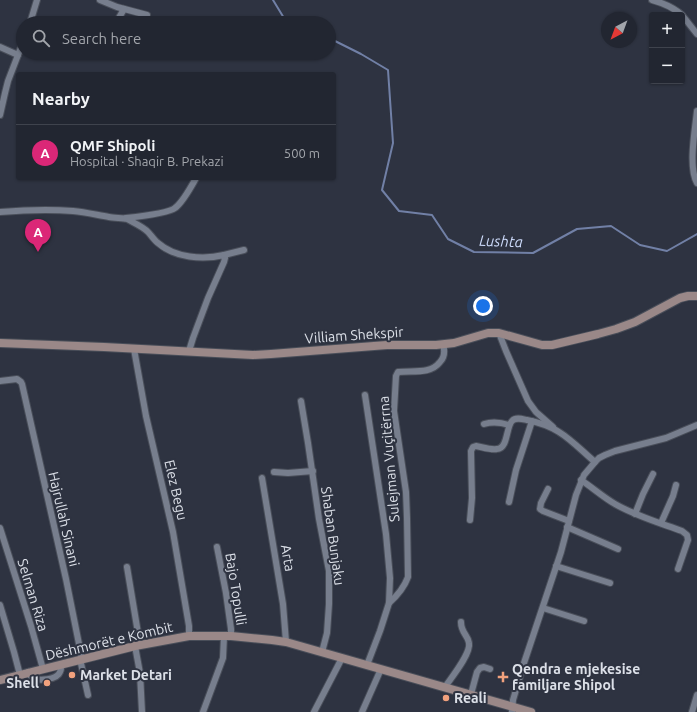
<!DOCTYPE html>
<html lang="en">
<head>
<meta charset="utf-8">
<style>
  :root { --surface:#222631; --page:#2e323d; --text:#f1f3f6; --muted:#a2a5ab; --line:#3f434d; --accent:#db2777 }
  body { margin:0; font-family:Ubuntu,sans-serif; background:var(--page); color:var(--text) }
  .controls { position:absolute; right:12px; top:12px; display:grid; overflow:hidden; border-radius:4px; box-shadow:0 1px 3px #0004 }
  .controls button { width:36px; height:36px; display:grid; place-items:center; padding:0; border:0; border-bottom:1px solid var(--line); background:var(--surface); color:var(--text); font:20px sans-serif }
  .compass { position:absolute; left:601px; top:12px; width:36px; height:36px; border-radius:50%; background:var(--surface); box-shadow:0 1px 3px #0004; rotate:221deg }
  .you { position:absolute; left:483px; top:306px; width:14px; height:14px; margin:-10px; border:3px solid #fff; border-radius:50%; background:#1a73e8; box-shadow:0 0 0 6px #1a73e833 }
  .badge { display:grid; place-items:center; width:26px; height:26px; border-radius:50%; background:var(--accent); color:#fff; font-size:13px; font-weight:700 }
  .pin { position:absolute; translate:-50% -33px; filter:drop-shadow(0 1px 2px #0008) }
  .pin::after { content:''; position:absolute; top:21px; width:14px; height:12px; background:inherit; clip-path:polygon(0 0,100% 0,50% 100%) }
  .list { margin:0; padding:0; list-style:none }
  h2 { display:flex; justify-content:space-between; align-items:center; height:52px; margin:0; padding:0 16px; font-size:17px }
  h2 small { font-size:13px; font-weight:400; color:var(--muted) }
  .list li { display:grid; grid-template-columns:26px 1fr auto; gap:12px; align-items:center; box-sizing:border-box; height:56px; padding:0 16px; border-top:1px solid var(--line) }
  .list b { display:block; font-size:15px; white-space:nowrap }
  .list p { margin:0; font-size:13px; white-space:nowrap; color:var(--muted) }
  .list em { font-size:13px; font-style:normal; color:var(--muted) }
  .icon { flex:none; width:22px; height:22px; fill:none; stroke:currentColor; stroke-width:2; stroke-linecap:round; stroke-linejoin:round }
  .map { position:relative; flex:none; width:697px; height:712px; overflow:hidden }
  .search { position:absolute; background:var(--surface); box-shadow:0 1px 3px #0004; left:16px; top:16px; width:320px; height:44px; display:flex; align-items:center; gap:10px; box-sizing:border-box; padding:0 14px; border-radius:22px; color:var(--muted); font-size:15px }
  .panel { position:absolute; background:var(--surface); box-shadow:0 1px 3px #0004; left:16px; top:72px; width:320px; height:108px; border-radius:4px }
  .map>svg:first-child { display:block }
  .lines { fill:none; stroke-linecap:round; stroke-linejoin:round }
  .stream { stroke:#7180a6; stroke-width:2 }
  .street-casing { stroke:#494e59; stroke-width:8 }
  .secondary-casing { stroke:#494e59; stroke-width:10 }
  .street { stroke:#777e8d; stroke-width:6 }
  .secondary { stroke:#9a8888; stroke-width:8 }
  .poi-dot { fill:#f1a17d; stroke:#2e3341; stroke-width:1.5 }
  .labels { text-anchor:middle; dominant-baseline:central; stroke-width:4; stroke-linejoin:round; paint-order:stroke }
  .street-label { font-size:14px; fill:#dce0e8; stroke:#2e3341 }
  .poi-label { font-size:14px; font-weight:bold; fill:#dce0e8; stroke:#2e3341; text-anchor:start }
  .water-label { font-size:15px; font-style:italic; fill:#cddbfb; stroke:#2e3341 }
</style>
</head>
<body>
<div class="map">
<svg width="697" height="712" viewBox="0 0 697 712">
  <rect width="100%" height="100%" fill="#2e3341"/>
  <g class="lines">
    <!-- stream -->
    <g class="stream">
      <path d="M273,0l14,23"/>
      <path d="M329,40h4l28,14 27,16 5,73 -11,47 17,21 33,4 16,24 26,13 59,1 44,-24 34,-3 29,19 27,6 30,-17"/>
    </g>
    <!-- street casing -->
    <g class="street-casing">
      <g id="street">
        <path d="M100,0l17,7 30,8"/>
        <path d="M652,0c11,3 21,7 30,15"/>
        <path d="M682,15l15,19"/>
        <path d="M30,23l7,-23"/>
        <path d="M116,23l8,-14"/>
        <path d="M0,47l18,8"/>
        <path d="M697,111c-2,19 -9,56 0,72"/>
        <path d="M0,115l5,-22 3,-12 15,-39"/>
        <path d="M0,212c24,-2 49,-3 73,-1 12,1 24,4 36,6 5,1 15,1 18,2 7,4 15,7 21,13 3,3 6,8 10,11 17,15 45,17 66,12l1,3 -1,4 -16,36 -15,40 -4,13"/>
        <path d="M126,218c9,-1 43,-5 49,-10 8,-6 16,-21 21,-30"/>
        <path d="M224,255l20,-5"/>
        <path d="M499,333l7,18 22,50 8,11 17,15"/>
        <path d="M134,349l12,67 27,116 16,94v10"/>
        <path d="M0,381l17,-2 4,3 1,2 44,195 16,80"/>
        <path d="M365,395l21,139 4,44 -1,25 -9,28 -13,34"/>
        <path d="M301,401l7,42 11,76 10,52v33l-2,29 -5,19"/>
        <path d="M484,424c9,-3 16,-2 25,1"/>
        <path d="M274,472l14,1 25,-2"/>
        <path d="M262,478l21,126 3,38"/>
        <path d="M581,480c12,8 22,17 34,24 21,12 45,19 67,27l5,4 1,5 -10,29"/>
        <path d="M548,489l-7,14 -1,6 3,2 26,10"/>
        <path d="M509,502l7,-32 16,-49"/>
        <path d="M635,514l8,-20 10,-20"/>
        <path d="M470,520l2,-22 -1,-47 2,-4 3,-1c6,1 14,4 21,3 11,0 9,-22 15,-28 4,-4 10,-2 15,-1 10,2 23,6 32,12 13,8 24,20 36,30"/>
        <path d="M661,523l12,-27 3,-11"/>
        <path d="M567,527l51,22"/>
        <path d="M0,528l31,98 12,43"/>
        <path d="M217,547l9,46 5,36v7"/>
        <path d="M556,566l54,17"/>
        <path d="M127,567l13,78"/>
        <path d="M389,603c9,-8 15,-15 19,-26l-1,-59 -1,-26 -12,-81 2,-35 2,-4c14,-2 32,3 42,-10 5,-5 5,-11 3,-18"/>
        <path d="M0,605l14,47 6,23"/>
        <path d="M543,608l41,13"/>
        <path d="M135,646l5,27 2,39"/>
        <path d="M80,659l8,36"/>
        <path d="M28,672l4,6c7,3 25,2 28,-6 1,-2 1,-5 0,-7"/>
        <path d="M445,687c6,-9 26,-33 24,-44 -1,-8 -8,-10 -8,-21"/>
        <path d="M471,694l6,-22 3,-4 4,-1 6,2"/>
        <path d="M203,712l20,-54 1,-22"/>
        <path d="M314,712l28,-54"/>
        <path d="M362,712l19,-43"/>
        <path d="M512,712l1,-12 11,-37 37,-111 15,-57 8,-20 11,-13 4,-4 6,-3 10,-4 51,-13 31,-13"/>
        <path d="M692,712l5,-17"/>
      </g>
    </g>
    <!-- secondary casing -->
    <g class="secondary-casing">
      <g id="secondary">
        <path d="M0,343l104,4 149,8 18,-1 116,-9h49l18,-2 34,-10h11l43,12h10l46,-11 18,-5 19,-7 45,-24 8,-2h9"/>
        <path d="M0,680l135,-34 54,-10h42l41,4 14,2 245,70"/>
      </g>
    </g>
    <!-- street -->
    <use href="#street" class="street"/>
    <!-- secondary -->
    <use href="#secondary" class="secondary"/>
  </g>
  <!-- markers -->
  <g class="poi-dot">
    <circle cx="72" cy="675" r="4"/>
    <path d="M501 671h4v4h4v4h-4v4h-4v-4h-4v-4h4z"/>
    <circle cx="47" cy="683" r="4"/>
    <circle cx="446" cy="698" r="4"/>
  </g>
  <g class="labels">
    <!-- street labels -->
    <g class="street-label">
      <text transform="translate(354 335) rotate(-4)">Villiam Shekspir</text>
      <text transform="translate(389 459) rotate(-95)">Sulejman Vuçitërrna</text>
      <text transform="translate(176 490) rotate(77)">Elez Begu</text>
      <text transform="translate(64 519) rotate(77)">Hajrullah Sinani</text>
      <text transform="translate(333 536) rotate(82)">Shaban Bunjaku</text>
      <text transform="translate(288 558) rotate(80)">Arta</text>
      <text transform="translate(236 589) rotate(81)">Bajo Topulli</text>
      <text transform="translate(33 595) rotate(73)">Selman Riza</text>
      <text transform="translate(109 641) rotate(-13)">Dëshmorët e Kombit</text>
    </g>
    <!-- poi labels -->
    <g class="poi-label">
      <text x="512" y="669">Qendra e mjekesise<tspan x="512" dy="16">familjare Shipol</tspan></text>
      <text x="80" y="675">Market Detari</text>
      <text x="39" y="683" text-anchor="end">Shell</text>
      <text x="454" y="698">Reali</text>
    </g>
    <!-- water labels -->
    <g class="water-label">
      <text transform="translate(501 241) rotate(2)">Lushta</text>
    </g>
  </g>
</svg>
<div class="controls">
<button>+</button>
<button>−</button>
</div>
<svg class="compass" viewBox="-18 -18 36 36"><path d="M0-13l5 13h-10z" fill="#e53935"/><path d="M0 13l5-13h-10z" fill="#a2a5ab"/></svg>
<div class="you"></div>
<div class="pin badge" style="left:38px;top:252px">A</div>
<div class="search"><svg class="icon" aria-label="search" viewBox="0 0 24 24"><circle cx="10" cy="10" r="6"/><path d="M15 15l6 6"/></svg>Search here</div>
<section class="panel">
<h2>Nearby<small></small></h2>
<ul class="list">
<li><span class="badge">A</span><div><b>QMF Shipoli</b><p>Hospital · Shaqir B. Prekazi</p></div><em>500 m</em></li>
</ul>
</section>
</div>
</body>
</html>
